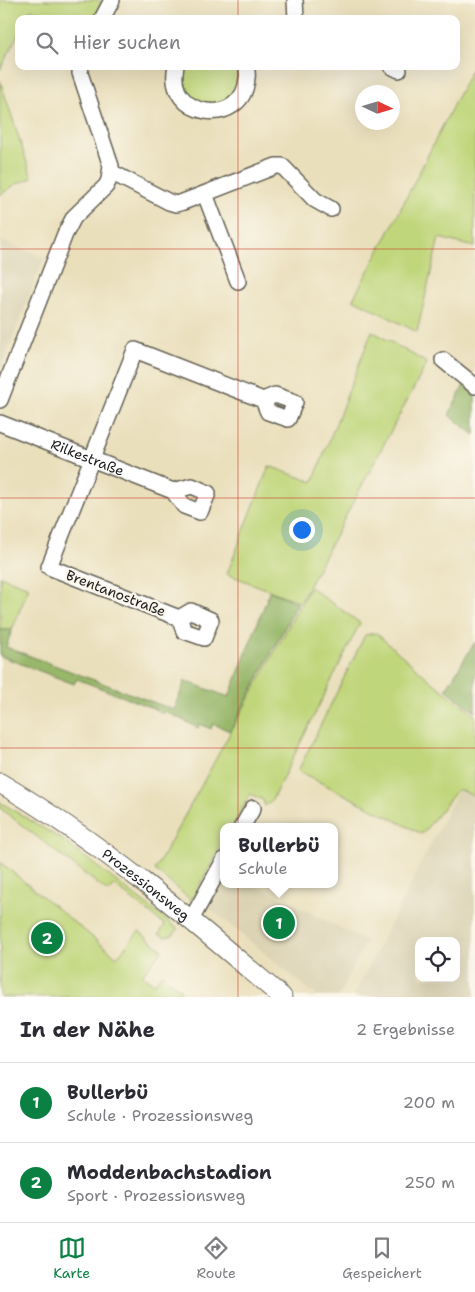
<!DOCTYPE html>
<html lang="de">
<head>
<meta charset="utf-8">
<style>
  :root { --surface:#fff; --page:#f2f2f3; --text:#2b2b33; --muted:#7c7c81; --line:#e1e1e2; --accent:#0b8043 }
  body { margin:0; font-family:"Shantell Sans",sans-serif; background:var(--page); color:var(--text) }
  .controls { position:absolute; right:15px; bottom:15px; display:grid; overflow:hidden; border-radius:10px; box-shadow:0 5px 20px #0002 }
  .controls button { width:45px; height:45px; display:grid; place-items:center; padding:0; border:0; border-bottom:1px solid var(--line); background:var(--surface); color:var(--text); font:25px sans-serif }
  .compass { position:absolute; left:355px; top:85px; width:45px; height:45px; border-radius:50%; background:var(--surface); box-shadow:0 5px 20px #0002; rotate:94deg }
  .you { position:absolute; left:301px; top:529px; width:18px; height:18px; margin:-12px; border:4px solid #fff; border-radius:50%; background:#1a73e8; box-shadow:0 0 0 8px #1a73e833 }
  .badge { display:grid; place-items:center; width:32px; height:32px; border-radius:50%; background:var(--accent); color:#fff; font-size:16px; font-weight:700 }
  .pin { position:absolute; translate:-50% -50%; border:2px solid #fff; box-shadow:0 1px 5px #0006 }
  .popup { position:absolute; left:220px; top:823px; width:118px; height:65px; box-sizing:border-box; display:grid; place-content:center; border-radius:10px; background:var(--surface); filter:drop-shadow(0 1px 4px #0005); font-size:16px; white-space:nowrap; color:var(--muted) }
  .popup b { font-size:19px; color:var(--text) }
  .popup::after { content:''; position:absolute; left:50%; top:100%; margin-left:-10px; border:10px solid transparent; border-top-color:var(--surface) }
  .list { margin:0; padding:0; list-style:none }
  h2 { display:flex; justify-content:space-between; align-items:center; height:65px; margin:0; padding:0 20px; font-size:21px }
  h2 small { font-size:16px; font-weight:400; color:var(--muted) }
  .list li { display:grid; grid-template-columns:32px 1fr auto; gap:15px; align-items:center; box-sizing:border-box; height:80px; padding:0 20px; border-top:1px solid var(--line) }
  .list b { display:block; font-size:19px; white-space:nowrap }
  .list p { margin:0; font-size:16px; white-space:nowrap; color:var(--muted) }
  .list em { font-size:16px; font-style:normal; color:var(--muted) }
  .icon { flex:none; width:28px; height:28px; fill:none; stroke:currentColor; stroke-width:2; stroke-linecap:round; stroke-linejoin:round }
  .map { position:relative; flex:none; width:475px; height:997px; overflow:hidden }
  .search { position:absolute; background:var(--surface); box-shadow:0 5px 20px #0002; left:15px; right:15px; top:15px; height:55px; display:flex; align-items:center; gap:12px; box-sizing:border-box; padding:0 18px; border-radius:10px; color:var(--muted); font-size:19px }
  .sheet { height:225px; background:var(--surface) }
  nav { display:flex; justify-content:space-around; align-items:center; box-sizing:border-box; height:70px; border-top:1px solid var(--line); background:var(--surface); font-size:14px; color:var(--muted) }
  nav a { display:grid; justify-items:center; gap:2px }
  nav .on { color:var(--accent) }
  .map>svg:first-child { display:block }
  .built { fill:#dcd3b4; fill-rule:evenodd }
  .green { fill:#c0d67a; stroke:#6e794b }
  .forest { fill:#98b76a; stroke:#5a6a43 }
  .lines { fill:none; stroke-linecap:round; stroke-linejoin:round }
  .minor-casing { stroke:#646054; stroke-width:18 }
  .tertiary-casing { stroke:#646054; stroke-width:21 }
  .minor { stroke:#fff; stroke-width:15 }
  .tertiary { stroke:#fff; stroke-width:19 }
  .grid { fill:none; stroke:#c8321e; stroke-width:1; stroke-opacity:0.55 }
  .labels { text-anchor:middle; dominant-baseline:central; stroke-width:4.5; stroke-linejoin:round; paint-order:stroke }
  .street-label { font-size:14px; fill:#1c1c1c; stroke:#fbf7ec }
</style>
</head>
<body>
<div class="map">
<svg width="475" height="997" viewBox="0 0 475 997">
  <rect width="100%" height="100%" fill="#fbf7ec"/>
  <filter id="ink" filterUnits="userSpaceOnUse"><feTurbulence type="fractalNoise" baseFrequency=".02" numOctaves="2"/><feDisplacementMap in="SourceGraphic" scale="10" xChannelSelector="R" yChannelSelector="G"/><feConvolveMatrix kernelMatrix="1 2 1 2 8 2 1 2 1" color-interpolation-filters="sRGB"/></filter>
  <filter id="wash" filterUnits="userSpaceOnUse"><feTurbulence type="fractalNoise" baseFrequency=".0096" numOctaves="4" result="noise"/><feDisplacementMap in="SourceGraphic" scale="20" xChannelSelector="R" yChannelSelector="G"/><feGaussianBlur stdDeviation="1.12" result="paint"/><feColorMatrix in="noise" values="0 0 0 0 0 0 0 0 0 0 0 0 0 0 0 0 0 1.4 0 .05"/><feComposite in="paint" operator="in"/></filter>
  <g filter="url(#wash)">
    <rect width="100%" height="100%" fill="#eadfbb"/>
    <!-- built -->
    <g class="built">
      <path d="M0,240l44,18 -44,113z"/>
      <path d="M459,789l16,8v200h-122zM419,941h37v37h-37z"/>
      <path d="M221,876l3,1v7h30l112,57 -28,56h-20l-112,-92z"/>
    </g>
    <!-- green -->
    <g class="green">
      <path d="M0,0h98l4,2 -8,17h-43l-20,-10 -5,10h-7v14l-19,37z"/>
      <path d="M475,62v185l-36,-9 -22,94 -64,-33 38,-71z"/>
      <path d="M183,66h55c13,31 -31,55 -51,26 -6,-8 -7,-17 -4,-26z"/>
      <path d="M0,80l32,98 -16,6 -16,11z"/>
      <path d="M372,331l55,32 -127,239 -73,-28 42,-108 44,16z"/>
      <path d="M0,576l29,11 -17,43h-12z"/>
      <path d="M310,587l50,36 -88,177 -7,6 -2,-6 -13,-6 -18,33h-8v14l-33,59 -36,-30z"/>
      <path d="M376,633l55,48 44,34v82l-17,-8 -36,45 -124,-63 67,-136z"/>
      <path d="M0,802l61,37 117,90 -5,6 -8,2 -6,-3 6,-9 -51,-40 -6,7 -108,-84z"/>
      <path d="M0,862l117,95 22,-26 23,19 -20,25 12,9 8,-10 19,16 -5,7h-176z"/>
    </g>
    <!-- forest -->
    <g class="forest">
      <path d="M464,385l11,9v41l-26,-20z"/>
      <path d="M270,591l28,12 -68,128 -17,-7 -2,5 -11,-5 -2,4 -33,-17 -2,3 -8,-5 -78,-30 -3,5 -74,-28v-26h12l-6,17 168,63 11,-29 44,16z"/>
      <path d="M475,642v70l-29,-23z"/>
    </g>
  </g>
  <g filter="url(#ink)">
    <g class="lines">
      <!-- minor casing -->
      <g class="minor-casing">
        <g id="minor">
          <path d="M295,0l1,19"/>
          <path d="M102,19l10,-19"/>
          <path d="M176,66c-12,53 68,63 71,12 1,-4 0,-8 -1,-12"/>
          <path d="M391,66l8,4"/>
          <path d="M111,172l58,30 7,2 7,-2 93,-36h6l33,34 16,9"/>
          <path d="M205,194l33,87"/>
          <path d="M443,360l32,26"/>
          <path d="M0,400l65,-166 9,-17 32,-31 3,-6 2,-14 -31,-93 1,-7"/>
          <path id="s1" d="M0,423l173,68 11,15 16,6 8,-19 -16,-7 -19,5"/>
          <path d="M179,618l5,13 20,7 7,-18 -20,-9 -12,7 -130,-51 86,-217 128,50 12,-5 20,7 -7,17 -20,-7 -5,-12"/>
          <path d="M242,827l11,-19"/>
          <path d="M191,920l33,-60"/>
        </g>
      </g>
      <!-- tertiary casing -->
      <g class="tertiary-casing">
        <g id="tertiary">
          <path id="s2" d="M0,783c102,60 192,137 282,214"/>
        </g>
      </g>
      <!-- minor -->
      <use href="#minor" class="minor"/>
      <!-- tertiary -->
      <use href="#tertiary" class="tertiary"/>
    </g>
  </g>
  <!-- grid -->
  <path class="grid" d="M238,0v19M238,66v931M0,249h475M0,498h475M0,748h475"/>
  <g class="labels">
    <!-- street labels -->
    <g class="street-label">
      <text stroke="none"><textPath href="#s1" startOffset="94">Rilkestraße</textPath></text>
      <text transform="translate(116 593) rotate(21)">Brentanostraße</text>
      <text stroke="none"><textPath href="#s2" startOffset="178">Prozessionsweg</textPath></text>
    </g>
  </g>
</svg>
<div class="controls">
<button><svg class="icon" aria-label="locate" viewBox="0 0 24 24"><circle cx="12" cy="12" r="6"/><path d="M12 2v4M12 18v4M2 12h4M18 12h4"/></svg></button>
</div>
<svg class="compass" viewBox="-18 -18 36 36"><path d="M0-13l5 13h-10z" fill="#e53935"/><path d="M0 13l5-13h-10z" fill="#7c7c81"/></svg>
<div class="you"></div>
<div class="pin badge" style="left:279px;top:923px">1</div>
<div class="popup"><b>Bullerbü</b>Schule</div>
<div class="pin badge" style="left:47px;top:938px">2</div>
<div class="search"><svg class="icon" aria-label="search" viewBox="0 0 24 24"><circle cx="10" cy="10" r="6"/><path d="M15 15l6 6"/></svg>Hier suchen</div>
</div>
<section class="sheet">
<h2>In der Nähe<small>2 Ergebnisse</small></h2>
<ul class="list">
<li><span class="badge">1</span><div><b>Bullerbü</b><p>Schule · Prozessionsweg</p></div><em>200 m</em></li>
<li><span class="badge">2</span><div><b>Moddenbachstadion</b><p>Sport · Prozessionsweg</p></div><em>250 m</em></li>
</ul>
</section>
<nav>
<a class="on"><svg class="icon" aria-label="map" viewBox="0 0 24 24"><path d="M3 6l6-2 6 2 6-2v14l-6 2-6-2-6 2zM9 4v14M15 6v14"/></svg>Karte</a>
<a><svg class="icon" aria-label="directions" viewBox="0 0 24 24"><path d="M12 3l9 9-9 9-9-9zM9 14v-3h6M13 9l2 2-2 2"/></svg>Route</a>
<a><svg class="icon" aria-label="saved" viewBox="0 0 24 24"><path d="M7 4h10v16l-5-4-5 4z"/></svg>Gespeichert</a>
</nav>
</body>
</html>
